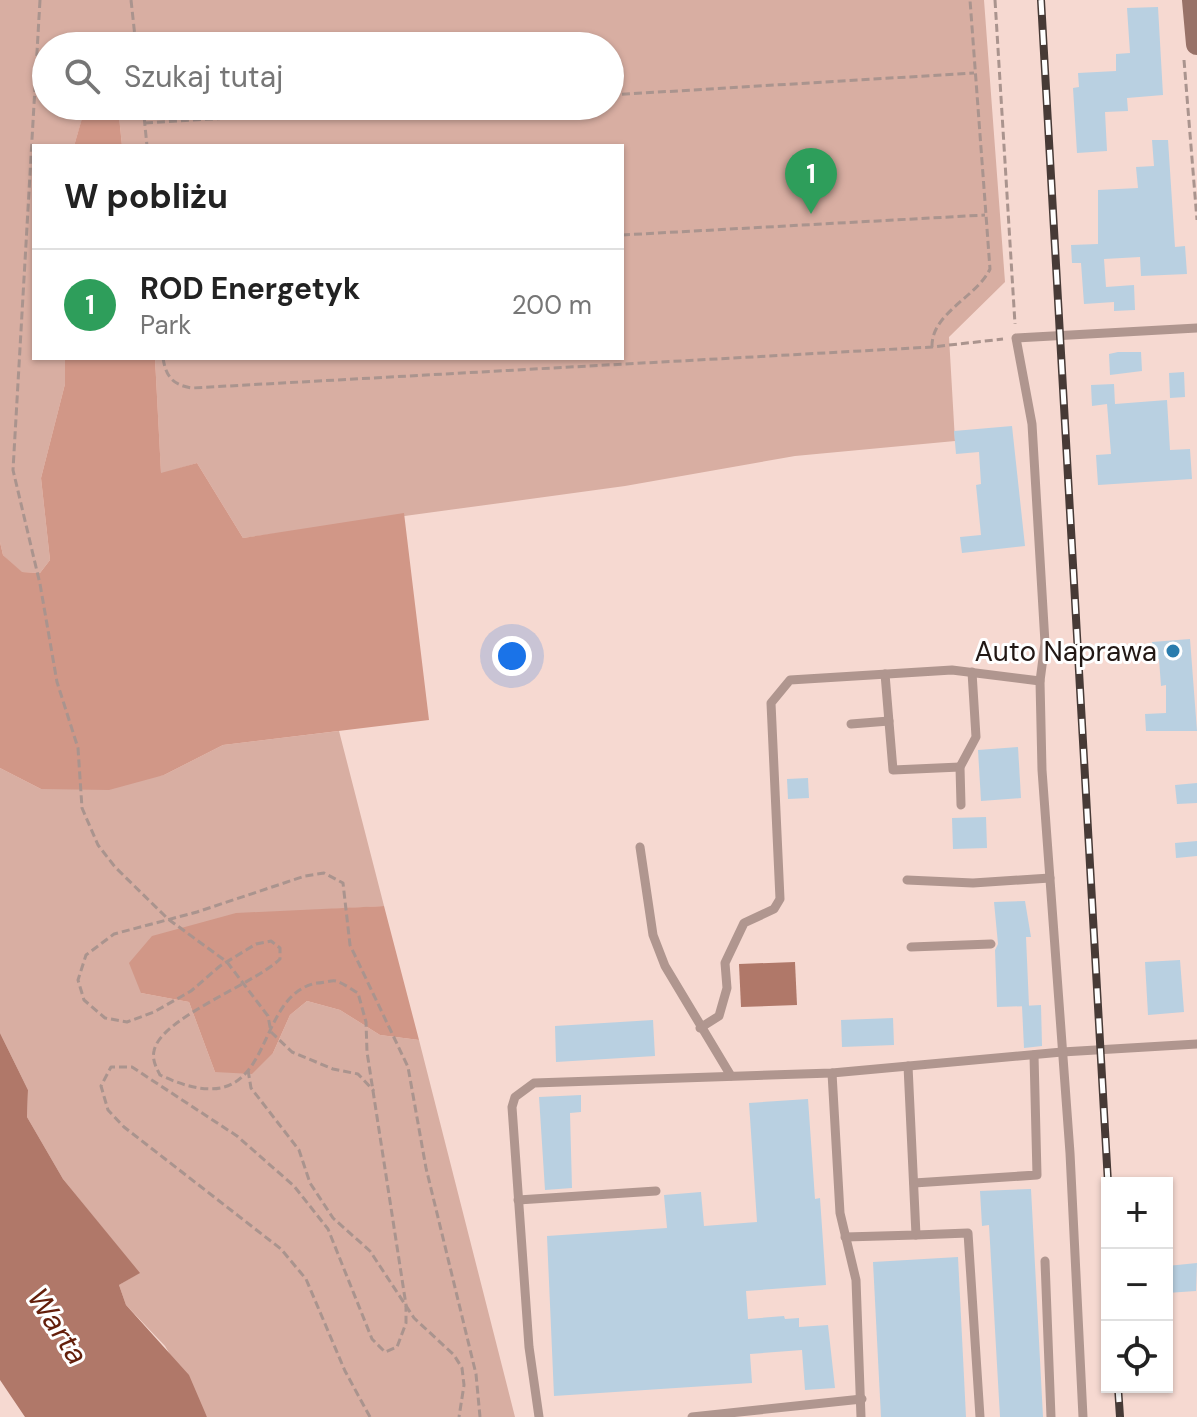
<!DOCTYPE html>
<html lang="pl">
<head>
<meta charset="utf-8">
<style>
  :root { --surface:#fff; --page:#f6f6f6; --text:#222; --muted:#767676; --line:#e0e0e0; --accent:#ea580c }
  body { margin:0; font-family:"DM Sans",sans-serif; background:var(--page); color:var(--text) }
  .controls { position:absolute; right:24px; bottom:24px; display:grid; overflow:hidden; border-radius:0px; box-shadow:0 2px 6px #0004 }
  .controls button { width:72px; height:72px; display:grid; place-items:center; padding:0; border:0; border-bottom:2px solid var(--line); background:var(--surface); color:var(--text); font:40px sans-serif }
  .you { position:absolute; left:512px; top:656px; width:28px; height:28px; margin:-20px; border:6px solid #fff; border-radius:50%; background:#1a73e8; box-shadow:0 0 0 12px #1a73e833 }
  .badge { display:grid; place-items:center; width:52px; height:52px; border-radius:50%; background:var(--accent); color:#fff; font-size:26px; font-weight:700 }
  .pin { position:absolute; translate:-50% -66px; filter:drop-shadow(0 2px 4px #0008) }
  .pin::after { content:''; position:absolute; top:42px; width:28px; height:24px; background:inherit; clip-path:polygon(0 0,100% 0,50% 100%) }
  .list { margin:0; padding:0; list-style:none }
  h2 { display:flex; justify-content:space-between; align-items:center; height:104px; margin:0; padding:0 32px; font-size:34px }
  h2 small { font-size:26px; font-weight:400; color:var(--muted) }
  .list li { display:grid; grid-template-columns:52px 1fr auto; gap:24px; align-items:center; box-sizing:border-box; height:112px; padding:0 32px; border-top:2px solid var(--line) }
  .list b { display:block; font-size:30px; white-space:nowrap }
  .list p { margin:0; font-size:26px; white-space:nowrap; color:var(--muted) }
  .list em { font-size:26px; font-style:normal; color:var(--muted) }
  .icon { flex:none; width:44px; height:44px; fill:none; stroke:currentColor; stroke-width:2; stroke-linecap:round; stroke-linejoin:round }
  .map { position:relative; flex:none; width:1197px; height:1417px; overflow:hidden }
  .search { position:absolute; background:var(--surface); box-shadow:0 2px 6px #0004; left:32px; top:32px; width:592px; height:88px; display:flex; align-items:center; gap:20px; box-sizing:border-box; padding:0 28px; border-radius:44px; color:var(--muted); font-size:30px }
  .panel { position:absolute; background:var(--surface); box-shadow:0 2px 6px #0004; left:32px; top:144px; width:592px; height:216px; border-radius:0px }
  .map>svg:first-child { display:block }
  .green { fill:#d8aea2 }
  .forest { fill:#d19787 }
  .water { fill:#b07869 }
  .building { fill:#b9d0e1 }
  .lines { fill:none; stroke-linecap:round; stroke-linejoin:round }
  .path { stroke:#aa948e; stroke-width:3; stroke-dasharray:8 4; stroke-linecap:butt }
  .service { stroke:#b0968f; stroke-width:9 }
  .secondary { stroke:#987268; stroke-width:22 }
  .rail-casing { stroke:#473a36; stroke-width:8 }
  .rail { stroke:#fff; stroke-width:5; stroke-dasharray:15; stroke-linecap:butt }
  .poi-dot { fill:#2a7cad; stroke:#fff; stroke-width:3 }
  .labels { text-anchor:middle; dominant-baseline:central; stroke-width:6; stroke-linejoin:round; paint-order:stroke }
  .poi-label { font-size:28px; fill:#221815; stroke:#fff; text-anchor:end }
  .water-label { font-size:30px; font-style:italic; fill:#631e0a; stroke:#fff }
</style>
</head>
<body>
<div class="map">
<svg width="1197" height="1417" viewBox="0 0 1197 1417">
  <rect width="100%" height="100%" fill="#f6d9d1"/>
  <!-- green -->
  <g class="green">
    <path d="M0,0h984l21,282 -56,55 6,104 -160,15 -170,30 -382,52 -46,-75 -36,11 -6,-116h467v-212h-500l-4,-40h492v-60h-564v60h45l-6,3 -11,37h-40v212h31v26l-24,94 9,82 -10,13 -19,-1 -18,-17 -3,-13z"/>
    <path d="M339,731l45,175 -69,4 -174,83 48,9 26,70 58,-19 17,-38 17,-14 33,9 40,25 39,5 96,377h-308l-42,-71 -39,-41 -7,-20 20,-12 -76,-94 -36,-62 1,-27 -28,-57v-265l41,21 123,-14 59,-30z"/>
  </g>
  <!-- forest -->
  <g class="forest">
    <path d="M91,106h27l4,40h-48l11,-38z"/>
    <path d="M65,358h90l6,115 36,-10 46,75 161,-25 25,207 -206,25 -59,30 -55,15 -68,-1 -41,-21v-226l3,13 19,17 18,1 10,-13 -9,-82 24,-94z"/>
    <path d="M384,906l35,134 -39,-5 -40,-25 -33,-9 -17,14 -17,38 -21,21 -37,-2 -26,-70 -48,-9 -12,-30 23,-27 84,-23z"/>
  </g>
  <!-- water -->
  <g class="water">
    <path d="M795,962l2,43 -56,2 -2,-43z"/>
    <path d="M0,1033l28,57 -1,27 36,62 77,94 -21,12 7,20 63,70 18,42h-182l-25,-37z"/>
  </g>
  <!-- building -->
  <g class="building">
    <path d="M1158,7l5,88 -36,3 1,13 -23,1 2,39 -30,2 -4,-65 6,-1 -1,-14 38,-2v-17l14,-1 -3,-45z"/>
    <path d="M1152,140h16l7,107 10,-1 2,28 -46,2 -1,-19 -36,2 2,28 28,-2 1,25 -21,1v-9l-30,2 -3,-41h-9l-1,-18 27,-1v-54l40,-2 -2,-21 18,-1z"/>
    <path d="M1118,352h23l1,19 -32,4 -1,-21z"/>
    <path d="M1184,372l1,25 -15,1 -1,-25z"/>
    <path d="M1114,384l1,20 52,-4 3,50 20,-1 2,30 -94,6 -2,-30 15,-1 -4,-50 -15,2 -1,-21z"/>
    <path d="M1012,426l13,120 -63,7 -2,-16 21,-2 -5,-50 5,-1 -2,-32 -23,2 -2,-23z"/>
    <path d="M1190,639l7,92h-51l-1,-17 21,-1v-28l-5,1 -2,-27h-6l-1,-17z"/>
    <path d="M1018,747l3,51 -40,3 -3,-51z"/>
    <path d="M808,778l1,20 -21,1 -1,-20z"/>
    <path d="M1197,783v20l-20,1 -2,-19z"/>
    <path d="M986,817l1,31 -34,1 -1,-31z"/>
    <path d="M1197,841v15l-21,2 -1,-15z"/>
    <path d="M1025,901l6,36h-5l3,69 -32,1 -2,-57 3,-6 -4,-42z"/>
    <path d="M1180,960l4,52 -36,3 -3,-53z"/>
    <path d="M1041,1005l1,41 -18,2 -2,-42z"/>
    <path d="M893,1018l1,27 -52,2 -1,-27z"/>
    <path d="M653,1020l2,36 -99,6 -1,-36z"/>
    <path d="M581,1095v17l-11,1 2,75 -27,2 -6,-93z"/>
    <path d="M808,1099l7,100 5,-1 6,87 -80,6 2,28 36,-3 1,3 14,-1v9l29,-2 7,63 -30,2 -3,-40 -52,4 2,29 -198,13 -7,-160 120,-8 -3,-33 37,-3 3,34 53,-4 -8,-119z"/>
    <path d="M1031,1189l12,228h-43l-11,-192 -7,1 -2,-35z"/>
    <path d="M958,1257l8,160h-85l-8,-155z"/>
    <path d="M1197,1263l-1,28 -29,2v-27z"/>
  </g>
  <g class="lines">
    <!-- path -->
    <g class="path">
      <path d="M40,0l-27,470 27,114 17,98 21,66 4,60 16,37 17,22 53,52 59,43 41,54 3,16 21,20 41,17 25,5 16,17"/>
      <path d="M131,0l5,46"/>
      <path d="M995,0l20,324"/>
      <path d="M1184,60l13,160"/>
      <path d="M610,95l364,-22"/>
      <path d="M143,106l4,40"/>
      <path d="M145,123l281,-17"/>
      <path d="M622,235l363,-20"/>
      <path d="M932,347c-1,-34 45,-50 58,-78l-20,-269"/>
      <path d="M163,358c3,19 10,27 29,30l740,-41 71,-8"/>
      <path d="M248,1070l3,18 48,62 11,33 23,35 37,33 44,67 40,37 8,13 2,17 -5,32"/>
      <path d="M370,1417l-25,-46 -39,-92 -25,-30 -157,-122 -16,-17 -7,-24 10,-19h21l105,69 57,50 34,43 44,110 13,13 12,-5 9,-24v-18l-39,-253 -1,-30 -8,-29c-7,-4 -15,-10 -22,-12 -5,-1 -13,2 -19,2 -69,13 -36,149 -157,92 -4,-8 -8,-15 -6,-24 6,-33 99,-66 126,-92v-11l-9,-7 -15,3 -36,22 -29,25 -37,21 -27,10 -22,-4 -21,-18 -6,-20 8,-25 28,-21 83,-22 108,-36 19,-3 19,10 7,62 58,122 18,101 50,206 4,43"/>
    </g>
    <!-- service -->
    <g class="service">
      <path d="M885,674l8,96 67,-3"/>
      <path d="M851,724l38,-3"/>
      <path d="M961,805l-1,-38 16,-30 -4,-65"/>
      <path d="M640,847l13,88 12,31 66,110"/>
      <path d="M907,880l66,3 77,-5"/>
      <path d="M911,947l80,-3"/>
      <path d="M700,1028l19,-12 8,-28 -2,-25 19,-40 30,-14 6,-10 -9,-196 19,-23 162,-10 88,11"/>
      <path d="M832,1073l8,140 16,67 5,137"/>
      <path d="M914,1183l123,-8 -3,-120"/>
      <path d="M518,1200l138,-9"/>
      <path d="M916,1235l52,-2 12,184"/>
      <path d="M845,1237l71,-2 -8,-169"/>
      <path d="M1045,1261l6,156"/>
      <path d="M539,1417l-10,-70 -17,-240 3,-10 19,-14 298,-10 230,-21 135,-8"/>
      <path d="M692,1417l170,-18"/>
      <path d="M1083,1417l-13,-264 -28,-383 -2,-89 5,-38 -13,-219 -16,-86 181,-10"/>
    </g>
    <!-- secondary -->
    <path class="secondary" d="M1193,0l4,44"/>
    <!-- rail casing -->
    <g class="rail-casing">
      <g id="rail">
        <path d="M1041,0l67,1183"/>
        <path d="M1118,1387l2,30"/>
      </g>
    </g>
    <!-- rail -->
    <use href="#rail" class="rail"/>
  </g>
  <!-- markers -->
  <circle class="poi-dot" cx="1173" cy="651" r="8"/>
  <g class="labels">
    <!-- poi labels -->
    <g class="poi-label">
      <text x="1157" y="651">Auto Naprawa</text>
    </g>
    <!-- water labels -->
    <g class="water-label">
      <text transform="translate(58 1326) rotate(57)">Warta</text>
    </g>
  </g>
</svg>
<div class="controls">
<button>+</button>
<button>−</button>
<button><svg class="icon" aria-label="locate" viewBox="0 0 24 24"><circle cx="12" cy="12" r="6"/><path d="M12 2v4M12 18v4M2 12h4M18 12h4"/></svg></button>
</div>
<div class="you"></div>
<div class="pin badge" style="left:811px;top:214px;background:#2e9e5b">1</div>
<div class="search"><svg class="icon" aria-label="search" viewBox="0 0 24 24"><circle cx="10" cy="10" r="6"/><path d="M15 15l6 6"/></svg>Szukaj tutaj</div>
<section class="panel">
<h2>W pobliżu<small></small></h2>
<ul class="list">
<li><span class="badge" style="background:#2e9e5b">1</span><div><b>ROD Energetyk</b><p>Park</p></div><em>200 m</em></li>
</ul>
</section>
</div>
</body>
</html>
